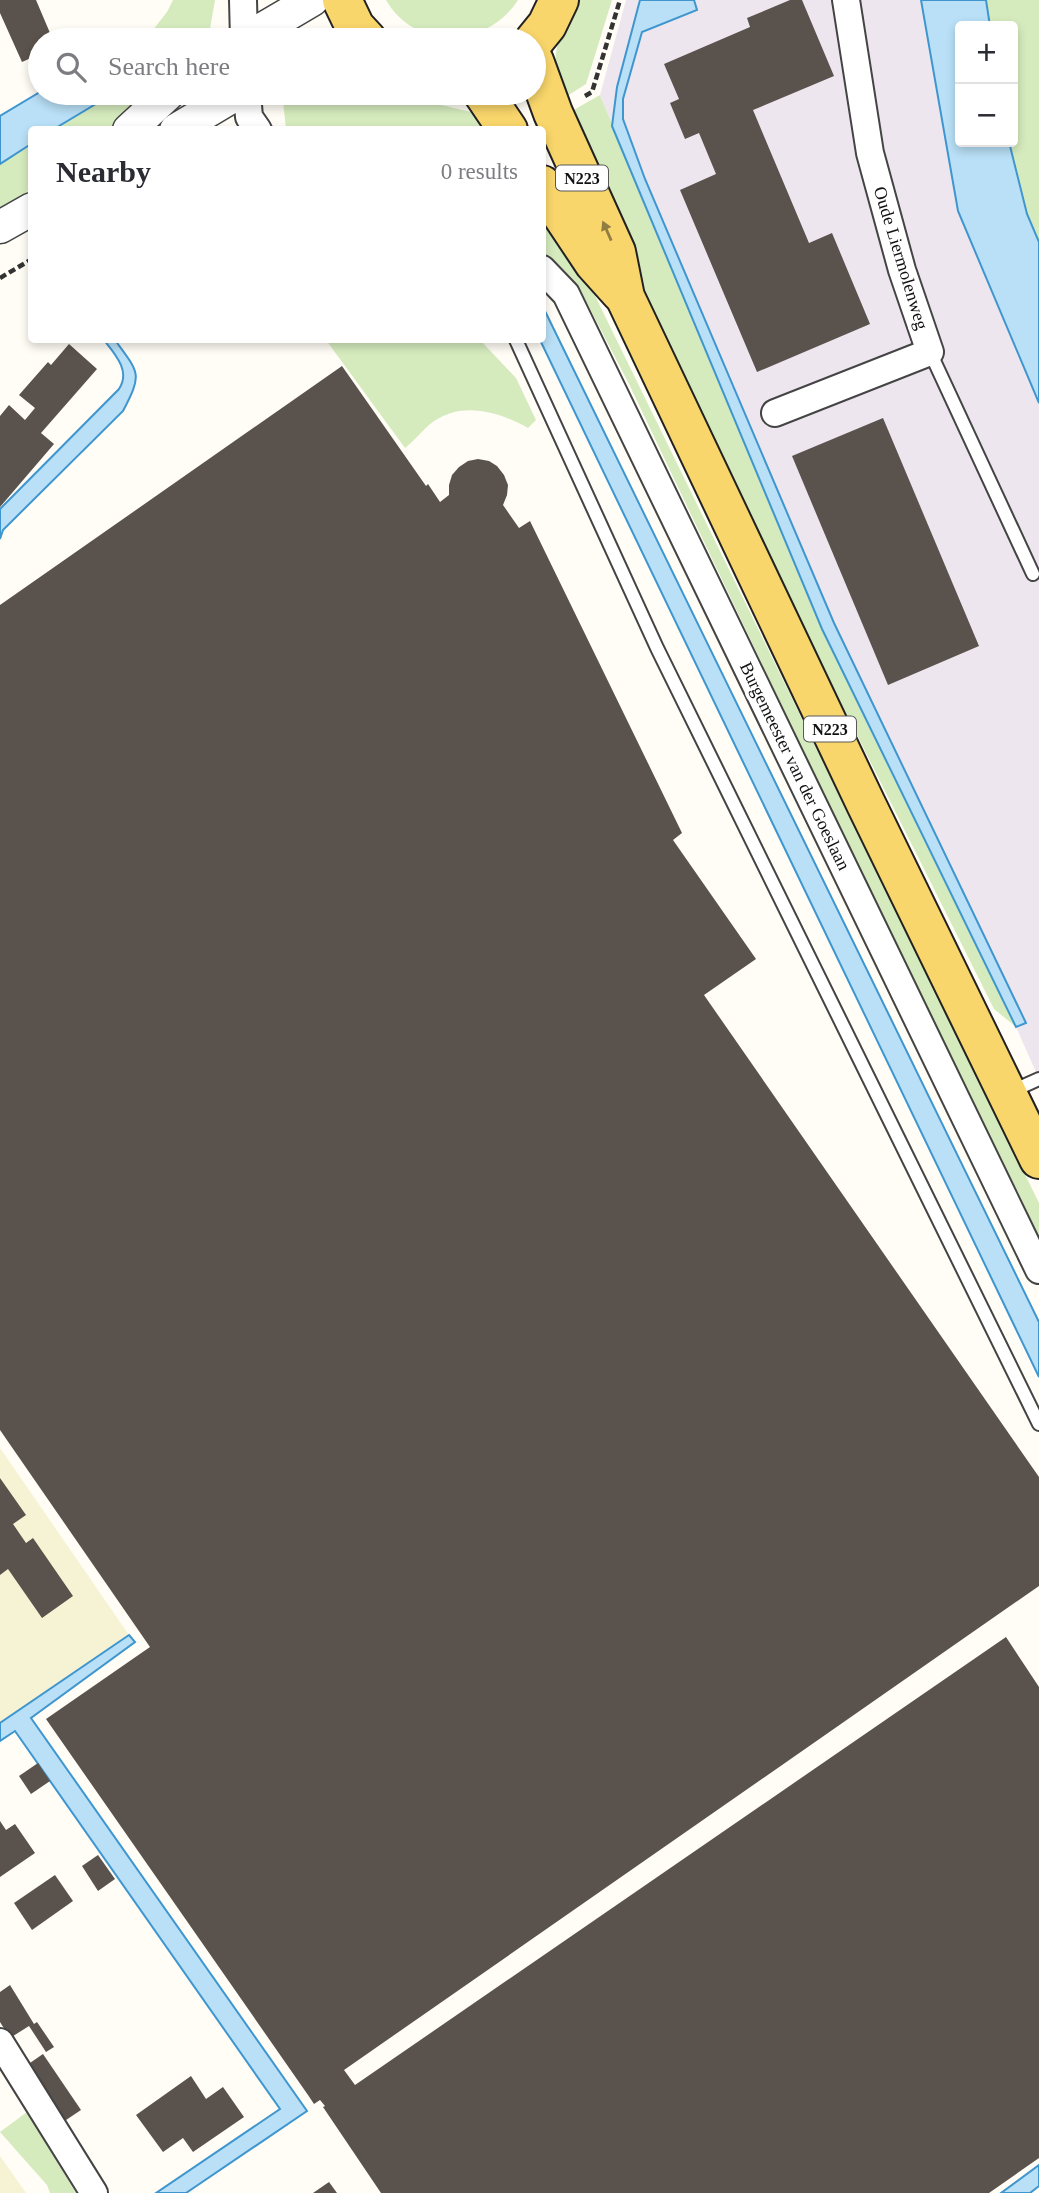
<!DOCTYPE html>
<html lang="en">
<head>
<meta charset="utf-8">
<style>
  :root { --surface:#fff; --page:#f7f7f7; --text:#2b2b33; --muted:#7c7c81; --line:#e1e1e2 }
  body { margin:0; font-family:Georgia,serif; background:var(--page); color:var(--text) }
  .controls { position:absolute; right:21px; top:21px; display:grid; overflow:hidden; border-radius:7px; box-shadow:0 4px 10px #0003 }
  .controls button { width:63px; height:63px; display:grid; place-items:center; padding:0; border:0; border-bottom:2px solid var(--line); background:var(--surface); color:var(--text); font:35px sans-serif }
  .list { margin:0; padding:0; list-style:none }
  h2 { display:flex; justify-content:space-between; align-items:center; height:91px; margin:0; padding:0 28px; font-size:30px }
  h2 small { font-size:23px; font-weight:400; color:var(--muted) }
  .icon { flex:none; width:38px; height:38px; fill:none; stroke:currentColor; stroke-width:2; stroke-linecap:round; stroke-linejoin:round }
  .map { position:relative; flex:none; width:1039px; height:2193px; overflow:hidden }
  .search { position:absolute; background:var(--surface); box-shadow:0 4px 10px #0003; left:28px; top:28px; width:518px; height:77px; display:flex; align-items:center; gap:18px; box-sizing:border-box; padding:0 24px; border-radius:38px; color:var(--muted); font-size:26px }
  .panel { position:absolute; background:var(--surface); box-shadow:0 4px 10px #0003; left:28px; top:126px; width:518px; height:217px; border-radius:7px }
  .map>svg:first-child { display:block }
  .industrial { fill:#eee6ef }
  .farmland { fill:#f6f3d4 }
  .green { fill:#d5ebbd }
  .water { fill:#b9e0f7; stroke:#3f96cf; stroke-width:2 }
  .building { fill:#5a524d }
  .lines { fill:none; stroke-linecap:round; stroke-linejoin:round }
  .service-casing { stroke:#444; stroke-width:16 }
  .minor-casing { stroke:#444; stroke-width:30 }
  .tertiary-casing { stroke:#444; stroke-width:35 }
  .primary-casing { stroke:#222; stroke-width:42 }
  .path { stroke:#333; stroke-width:4.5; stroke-dasharray:7 3.5; stroke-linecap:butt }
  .service { stroke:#fff; stroke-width:12 }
  .minor { stroke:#fff; stroke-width:26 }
  .tertiary { stroke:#fff; stroke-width:32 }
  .primary { stroke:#f9d66b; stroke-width:38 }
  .oneway { fill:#917d42 }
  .labels { text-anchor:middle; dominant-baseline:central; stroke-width:7; stroke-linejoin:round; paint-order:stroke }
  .shield { fill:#fff; stroke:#585858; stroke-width:2 }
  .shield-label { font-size:16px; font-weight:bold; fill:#111 }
  .street-label { font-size:18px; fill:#111; stroke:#fff }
</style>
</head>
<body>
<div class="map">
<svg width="1039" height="2193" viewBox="0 0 1039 2193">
  <rect width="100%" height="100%" fill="#fffdf5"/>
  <!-- industrial -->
  <path class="industrial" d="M626,0h295l37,211 81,192v676l-23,-52 -194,-398 -222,-534z"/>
  <!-- farmland -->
  <g class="farmland">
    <path d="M0,1448l129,187 -129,88z"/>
    <path d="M0,2156l26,37h-26z"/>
  </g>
  <!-- green -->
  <g class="green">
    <path d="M173,0h42l-5,29 -6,11h-59l22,-28z"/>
    <path d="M386,0h132c-31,48 -102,52 -132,0z"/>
    <path d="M577,0h35l-26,84 -22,14c-17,-43 -6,-59 13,-98z"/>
    <path d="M986,0h53v242l-12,-28 -18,-72h4v-116h-23z"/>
    <path d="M105,93h58l-45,36 -64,1 45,-28z"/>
    <path d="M286,93h105l84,20 14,16h-203l-3,-28z"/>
    <path d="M600,95l222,534 194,398 -22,-18 -222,-444 -209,-449z"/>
    <path d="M31,144v45l-31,20v-45z"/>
    <path d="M542,204l34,53 463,946v33l-209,-429 -201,-423 -42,-81 -21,-30 -23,-21z"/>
    <path d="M326,340h154l36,38 20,42 -8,8c-30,-17 -69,-28 -99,-3 -8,7 -15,16 -24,23z"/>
    <path d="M27,2112l49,81h-26l-3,-8 -47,-53z"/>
  </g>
  <!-- water -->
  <g class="water">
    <path d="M640,0h54l3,10 -55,22 -19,67v20l22,60 189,444 192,400 -10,4 -194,-398 -210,-503 5,-39z"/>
    <path d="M921,0h65l4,26h-30v116h49l18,72 12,28v161l-81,-192z"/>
    <path d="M40,92l65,1 -6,9 -45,27 -22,1 -1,14 -31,20v-48z"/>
    <path d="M543,307l496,1015v55l-499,-1037h2z"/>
    <path d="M104,340h11c24,33 28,33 8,71l-120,119 -3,9v-30l119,-120c12,-18 -4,-35 -15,-49z"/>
    <path d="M129,1635l6,7 -104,76 276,393 -121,82h-30l124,-84 -265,-378 -15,10v-18z"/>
    <path d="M1039,2165v21l-9,7h-29z"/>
  </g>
  <!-- building -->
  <g class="building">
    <path d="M0,0h36l17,40h-13v14l-18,8 -22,-49z"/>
    <path d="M790,0h12l32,76 -81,34 56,133 23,-10 38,91 -113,48 -77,-182 36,-16 -17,-41 -14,6 -15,-36 9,-4 -15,-35 86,-37 -3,-9z"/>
    <path d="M69,344l28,25 -56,64 13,11 -54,63v-91l9,-11 16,15 10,-12 -16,-13 29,-33 3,3z"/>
    <path d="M342,366l84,120 2,-2 12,18 9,-7v-10l3,-10 7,-8 9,-6 10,-2 11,2 8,5 7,9 4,10 -1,10 -4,10 16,23 11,-7 152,312 -9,7 83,119 -52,36 335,482v109l-695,484 11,15 651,-448 33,50v471l-50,35h-608l-58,-86 2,-1 -5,-6 -6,4 -6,-9 -262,-376 104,-72 -150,-217v-825z"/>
    <path d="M883,418l96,228 -91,39 -96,-229z"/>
    <path d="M0,1478l26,37 -13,9 13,19 7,-5 40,58 -31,22 -34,-49 -8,6z"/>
    <path d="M38,1763l12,18 -19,13 -12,-18z"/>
    <path d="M0,1821l6,9 9,-6 20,29 -35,24z"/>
    <path d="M98,1855l17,24 -17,12 -16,-25z"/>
    <path d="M55,1875l18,26 -41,29 -18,-27z"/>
    <path d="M10,1985l24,39 3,-2 17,25 -8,5 -17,-26 -19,12 -10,-16v-30z"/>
    <path d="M43,2054l38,56 -18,12 -36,-57z"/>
    <path d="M191,2076l15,23 17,-12 21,30 -51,35 -10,-14 -20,14 -27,-37z"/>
    <path d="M329,2182l8,11h-24z"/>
  </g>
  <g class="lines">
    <!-- service casing -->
    <g class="service-casing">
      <g id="service">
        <path d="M516,340l141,308 382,776"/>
        <path d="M930,352l103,222"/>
        <path d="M1010,1092l29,-13"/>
      </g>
    </g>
    <!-- minor casing -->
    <g class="minor-casing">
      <g id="minor">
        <path d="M243,0l1,40"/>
        <path d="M247,93l2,24 9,13"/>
        <path d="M542,269l24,25 473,976"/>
        <path d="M775,413l155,-61 -28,-82 -32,-117 -24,-153"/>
        <path d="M0,2042l94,151"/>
      </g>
    </g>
    <!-- tertiary casing -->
    <g class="tertiary-casing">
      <g id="tertiary">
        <path d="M244,40l68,-40"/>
        <path d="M129,130l40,-37"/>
        <path d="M176,130l62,-37"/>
        <path d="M0,227l32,-18"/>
      </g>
    </g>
    <!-- primary casing -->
    <g class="primary-casing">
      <g id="primary">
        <path d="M342,0l13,27 12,13"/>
        <path d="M534,41l13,-16 12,-25"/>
        <path d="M534,61l19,52 63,139 9,45 241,507 173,355"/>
        <path d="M483,93l25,37"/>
        <path d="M542,185l52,78 27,30"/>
      </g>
    </g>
    <!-- path -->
    <g class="path">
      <path d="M585,96l7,-4 28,-92"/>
      <path d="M0,278l32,-19"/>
    </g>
    <!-- service -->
    <use href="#service" class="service"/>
    <!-- minor -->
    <use href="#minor" class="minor"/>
    <!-- tertiary -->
    <use href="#tertiary" class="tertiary"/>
    <!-- primary -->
    <use href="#primary" class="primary"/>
  </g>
  <!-- one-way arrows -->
  <defs><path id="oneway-solid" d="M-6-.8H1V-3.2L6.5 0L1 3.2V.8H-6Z" transform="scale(1.75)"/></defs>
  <use class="oneway" href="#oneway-solid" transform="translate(607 231) rotate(-114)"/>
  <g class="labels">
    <!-- shield labels -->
    <g class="shield">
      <rect x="556" y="165.5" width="52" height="25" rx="5"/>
      <rect x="804" y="716.5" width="52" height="25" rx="5"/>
    </g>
    <g class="shield-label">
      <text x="582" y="178">N223</text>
      <text x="830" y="729">N223</text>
    </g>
    <!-- street labels -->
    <g class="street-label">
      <text transform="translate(901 258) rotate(73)">Oude Liermolenweg</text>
      <text transform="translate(795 766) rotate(64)">Burgemeester van der Goeslaan</text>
    </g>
  </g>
</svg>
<div class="controls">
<button>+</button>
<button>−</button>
</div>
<div class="search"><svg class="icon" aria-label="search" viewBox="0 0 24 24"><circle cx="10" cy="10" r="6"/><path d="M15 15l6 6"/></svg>Search here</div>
<section class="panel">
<h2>Nearby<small>0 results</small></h2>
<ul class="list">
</ul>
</section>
</div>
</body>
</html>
